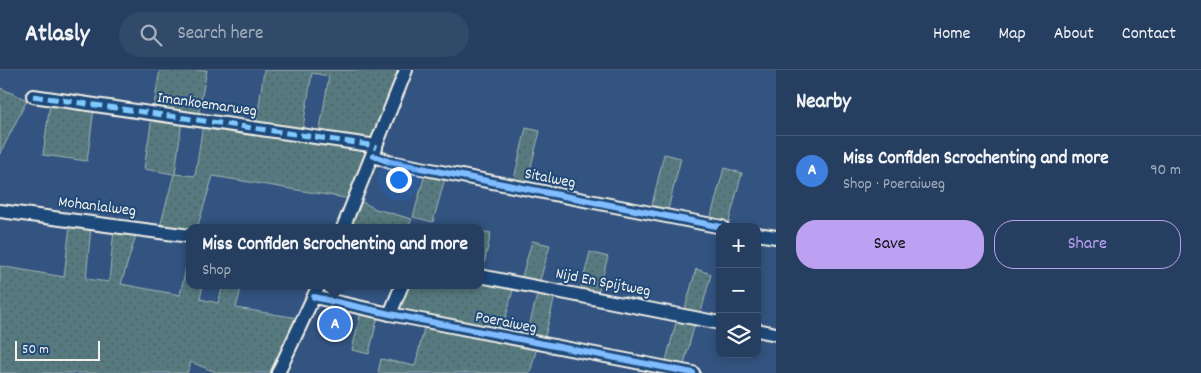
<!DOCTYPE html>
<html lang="en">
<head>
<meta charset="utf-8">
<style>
  :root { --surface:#263f61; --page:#324a6a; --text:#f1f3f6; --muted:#a4afbd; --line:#425876; --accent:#bca0f2 }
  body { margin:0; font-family:Dekko,sans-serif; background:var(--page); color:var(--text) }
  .controls { position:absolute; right:15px; bottom:15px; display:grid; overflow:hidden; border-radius:10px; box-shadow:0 2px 8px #0003 }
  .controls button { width:45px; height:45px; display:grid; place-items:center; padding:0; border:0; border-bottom:1px solid var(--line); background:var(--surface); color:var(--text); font:25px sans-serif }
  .scale { position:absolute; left:15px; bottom:12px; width:85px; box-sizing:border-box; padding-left:5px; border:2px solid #f4f1e8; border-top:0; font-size:14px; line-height:18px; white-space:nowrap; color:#f4f1e8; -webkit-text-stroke:4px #1f4a7a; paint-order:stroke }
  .you { position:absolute; left:398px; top:109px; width:18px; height:18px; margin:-12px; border:4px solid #fff; border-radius:50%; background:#1a73e8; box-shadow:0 0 0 8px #1a73e833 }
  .badge { display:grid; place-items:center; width:32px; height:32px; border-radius:50%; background:var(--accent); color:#fff; font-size:16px; font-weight:700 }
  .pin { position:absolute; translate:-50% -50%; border:2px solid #fff; box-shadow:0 1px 5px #0006 }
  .popup { position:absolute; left:186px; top:154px; width:298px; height:65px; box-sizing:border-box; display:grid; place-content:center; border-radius:10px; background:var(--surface); filter:drop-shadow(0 1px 4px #0005); font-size:16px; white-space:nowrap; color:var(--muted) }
  .popup b { font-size:19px; color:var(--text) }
  .popup::after { content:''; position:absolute; left:50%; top:100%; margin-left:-10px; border:10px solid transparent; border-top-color:var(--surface) }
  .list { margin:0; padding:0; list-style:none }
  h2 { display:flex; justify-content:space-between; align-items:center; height:65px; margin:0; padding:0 20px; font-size:21px }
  h2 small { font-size:16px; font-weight:400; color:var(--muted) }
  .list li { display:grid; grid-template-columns:32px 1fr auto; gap:15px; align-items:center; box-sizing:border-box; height:70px; padding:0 20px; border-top:1px solid var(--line) }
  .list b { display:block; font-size:19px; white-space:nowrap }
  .list p { margin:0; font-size:16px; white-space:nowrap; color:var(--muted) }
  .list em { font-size:16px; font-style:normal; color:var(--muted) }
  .actions { display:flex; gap:10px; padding:15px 20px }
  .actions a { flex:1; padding:11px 0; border:1px solid var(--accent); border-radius:20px; text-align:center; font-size:18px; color:var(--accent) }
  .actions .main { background:var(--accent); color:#111 }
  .icon { flex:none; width:28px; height:28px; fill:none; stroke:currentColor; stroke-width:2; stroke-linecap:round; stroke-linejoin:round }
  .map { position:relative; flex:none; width:776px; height:303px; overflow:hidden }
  header { display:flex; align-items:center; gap:30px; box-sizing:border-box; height:70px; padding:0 25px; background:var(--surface); border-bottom:1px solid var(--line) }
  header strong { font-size:24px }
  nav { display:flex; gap:28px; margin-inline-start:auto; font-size:18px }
  .search { width:350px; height:45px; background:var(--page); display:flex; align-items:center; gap:12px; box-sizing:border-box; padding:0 18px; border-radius:28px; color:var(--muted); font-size:19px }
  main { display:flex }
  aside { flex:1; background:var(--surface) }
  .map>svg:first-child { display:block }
  .grass { fill:url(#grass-dots); stroke:#a5b6b4 }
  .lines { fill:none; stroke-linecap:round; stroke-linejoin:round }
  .street-casing { stroke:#f4f1e8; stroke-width:16 }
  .street { stroke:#1f4a7a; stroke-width:12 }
  .quiet { stroke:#80caff; stroke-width:5; stroke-dasharray:10 5; stroke-linecap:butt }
  .cycleway-casing { stroke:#1f4a7a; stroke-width:9 }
  .cycleway { stroke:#80bcff; stroke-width:6 }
  .labels { text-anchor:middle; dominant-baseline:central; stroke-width:4; stroke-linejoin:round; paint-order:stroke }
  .street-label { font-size:16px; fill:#f4f1e8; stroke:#1f4a7a }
</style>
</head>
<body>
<header>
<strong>Atlasly</strong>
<div class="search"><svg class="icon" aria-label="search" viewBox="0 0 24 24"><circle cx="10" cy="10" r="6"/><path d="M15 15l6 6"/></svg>Search here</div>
<nav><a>Home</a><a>Map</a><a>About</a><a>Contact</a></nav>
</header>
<main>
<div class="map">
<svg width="776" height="303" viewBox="0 0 776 303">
  <defs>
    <pattern id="grass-dots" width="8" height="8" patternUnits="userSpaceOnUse" patternTransform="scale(1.25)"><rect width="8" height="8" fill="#567a7f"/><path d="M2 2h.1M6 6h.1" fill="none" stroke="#506162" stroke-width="1.8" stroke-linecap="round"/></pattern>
  </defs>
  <rect width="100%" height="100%" fill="#335481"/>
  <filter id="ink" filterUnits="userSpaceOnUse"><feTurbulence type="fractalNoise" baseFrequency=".02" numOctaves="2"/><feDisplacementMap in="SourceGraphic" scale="10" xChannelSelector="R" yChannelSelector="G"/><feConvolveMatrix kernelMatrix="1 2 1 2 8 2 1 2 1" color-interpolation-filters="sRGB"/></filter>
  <g filter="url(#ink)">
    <!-- grass -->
    <g class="grass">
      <path d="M160,0h47l-9,46 -45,-6z"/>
      <path d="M264,0h137l-29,71 -53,-6 10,-59 -17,-3 -10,60 -46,-7z"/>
      <path d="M0,18l27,12 -27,54z"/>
      <path d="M50,33l44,6 -7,52 -44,-6z"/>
      <path d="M152,47l30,4 -7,53 20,2 8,-52 166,27 -18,48 -138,-23 -16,52h-7v3l-30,-4 14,-53 -30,-5z"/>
      <path d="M526,58l14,3 -14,55 -13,-3z"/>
      <path d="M664,84l17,4 -14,55 -16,-4z"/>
      <path d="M724,98l18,5 -14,52 -18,-5z"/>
      <path d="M425,104l20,4 -12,44 -20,-5z"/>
      <path d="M362,132l14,7 36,10 -4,9h-58z"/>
      <path d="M70,155l21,2 -5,52 23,3 5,-53 23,3 -16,52 59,11 10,-46v36h13l-3,14 18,4 5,-18h19l-6,23 62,10 -27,55h-53l-27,-11 -4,11h-187v-107l64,11z"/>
      <path d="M480,161l11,2 -9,40h-2z"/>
      <path d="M532,171l18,4 -11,39 -18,-4z"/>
      <path d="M590,182l18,5 -11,39 -17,-4z"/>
      <path d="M696,199l15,5 -11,42 -16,-4z"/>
      <path d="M480,209l34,7 -12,46 -104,-21 7,-26h75z"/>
      <path d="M538,221l17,5 -11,44 -17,-5z"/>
      <path d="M361,242l17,4 -9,38 -17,-4z"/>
      <path d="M677,249l18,4 -12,45 -18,-4z"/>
      <path d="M425,254l112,23 -7,26h-152l3,-14 34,7z"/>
    </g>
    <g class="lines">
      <!-- street casing -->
      <g class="street-casing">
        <g id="street">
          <path d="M33,26l337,49 6,3"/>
          <path d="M374,86l16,6 332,65"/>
          <path d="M0,141l190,25"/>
          <path d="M343,158l63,-158"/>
          <path d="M757,164l19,3"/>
          <path d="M480,206l240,47"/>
          <path d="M314,227l76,17 303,59"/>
          <path d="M390,244l12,-29"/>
          <path d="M757,260l19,4"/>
          <path d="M278,303l41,-88"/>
        </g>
      </g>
      <!-- street -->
      <use href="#street" class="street"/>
      <!-- quiet -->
      <path class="quiet" d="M33,26l337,49 6,3"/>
      <!-- cycleway casing -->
      <g class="cycleway-casing">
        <g id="cycleway">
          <path d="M374,86l16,6 332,65"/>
          <path d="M314,227l76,17 303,59"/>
        </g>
      </g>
      <!-- cycleway -->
      <use href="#cycleway" class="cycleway"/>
    </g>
  </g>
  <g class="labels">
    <!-- street labels -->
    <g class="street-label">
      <text transform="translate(207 35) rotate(8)">Imankoemarweg</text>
      <text transform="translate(550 109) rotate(11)">Sitalweg</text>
      <text transform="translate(97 137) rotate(7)">Mohanlalweg</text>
      <text transform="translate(603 213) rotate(11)">Nijd En Spijtweg</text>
      <text transform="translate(506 253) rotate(11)">Poeraiweg</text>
    </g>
  </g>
</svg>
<div class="controls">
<button>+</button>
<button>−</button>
<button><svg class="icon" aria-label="layers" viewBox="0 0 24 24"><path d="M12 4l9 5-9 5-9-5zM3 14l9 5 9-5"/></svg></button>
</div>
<div class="scale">50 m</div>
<div class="you"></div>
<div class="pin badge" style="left:335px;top:254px;background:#3f7fe0">A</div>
<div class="popup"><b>Miss Confiden Scrochenting and more</b>Shop</div>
</div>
<aside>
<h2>Nearby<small></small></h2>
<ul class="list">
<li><span class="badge" style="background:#3f7fe0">A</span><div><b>Miss Confiden Scrochenting and more</b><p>Shop · Poeraiweg</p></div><em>90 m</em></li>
</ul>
<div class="actions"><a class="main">Save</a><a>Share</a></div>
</aside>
</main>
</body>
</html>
